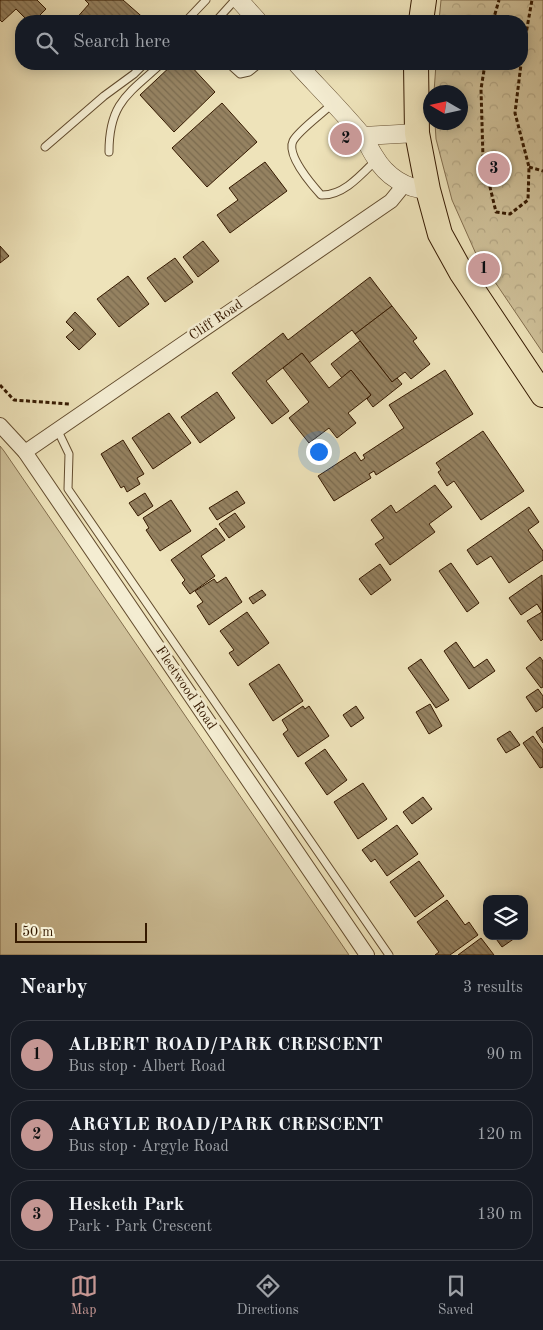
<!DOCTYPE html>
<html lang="en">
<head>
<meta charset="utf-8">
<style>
  :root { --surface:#171b24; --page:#242831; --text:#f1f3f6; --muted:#9ea1a6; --line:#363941; --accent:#c59692 }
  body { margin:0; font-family:"Old Standard TT",serif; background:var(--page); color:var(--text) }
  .controls { position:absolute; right:15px; bottom:15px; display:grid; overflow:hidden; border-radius:10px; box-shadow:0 2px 12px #0003 }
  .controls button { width:45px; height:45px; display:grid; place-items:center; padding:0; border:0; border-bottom:1px solid var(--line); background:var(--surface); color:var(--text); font:25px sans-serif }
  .compass { position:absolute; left:423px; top:85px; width:45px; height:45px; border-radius:50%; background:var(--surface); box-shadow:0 2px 12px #0003; rotate:279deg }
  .scale { position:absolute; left:15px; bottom:12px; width:132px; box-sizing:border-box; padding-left:5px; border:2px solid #351900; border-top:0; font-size:14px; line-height:18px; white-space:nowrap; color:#351900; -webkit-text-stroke:4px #f4edd2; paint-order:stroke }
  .you { position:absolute; left:318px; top:451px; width:18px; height:18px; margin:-12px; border:4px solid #fff; border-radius:50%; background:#1a73e8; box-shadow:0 0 0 8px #1a73e833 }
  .badge { display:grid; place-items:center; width:32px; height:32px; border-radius:50%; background:var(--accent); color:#111; font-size:16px; font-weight:700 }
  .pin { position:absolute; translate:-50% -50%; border:2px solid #fff; box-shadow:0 1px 5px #0006 }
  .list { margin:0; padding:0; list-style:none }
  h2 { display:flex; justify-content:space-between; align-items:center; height:65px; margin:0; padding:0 20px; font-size:21px }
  h2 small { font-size:16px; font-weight:400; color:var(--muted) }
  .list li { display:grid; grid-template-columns:32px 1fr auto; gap:15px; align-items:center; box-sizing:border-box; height:70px; margin:0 10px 10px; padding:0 10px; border:1px solid var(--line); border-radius:20px }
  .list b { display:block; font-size:19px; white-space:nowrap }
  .list p { margin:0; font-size:16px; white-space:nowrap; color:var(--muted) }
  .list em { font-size:16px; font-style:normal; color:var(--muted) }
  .icon { flex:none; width:28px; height:28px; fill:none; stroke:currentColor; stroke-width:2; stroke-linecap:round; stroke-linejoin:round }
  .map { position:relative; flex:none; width:543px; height:955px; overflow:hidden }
  .search { position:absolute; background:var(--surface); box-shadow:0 2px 12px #0003; left:15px; right:15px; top:15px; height:55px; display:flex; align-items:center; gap:12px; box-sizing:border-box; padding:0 18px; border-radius:20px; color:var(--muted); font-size:19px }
  .sheet { height:305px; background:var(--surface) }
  nav { display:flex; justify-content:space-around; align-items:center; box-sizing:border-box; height:70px; border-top:1px solid var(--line); background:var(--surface); font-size:14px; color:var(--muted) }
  nav a { display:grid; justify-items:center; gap:2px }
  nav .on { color:var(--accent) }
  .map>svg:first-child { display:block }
  .green { fill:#cfc19a; stroke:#826d4d }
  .park { fill:url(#park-crowns); stroke:#826d4d }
  .building { fill:url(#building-back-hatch); stroke:#351900 }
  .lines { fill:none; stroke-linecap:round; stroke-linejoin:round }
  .service-casing { stroke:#634c2e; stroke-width:9 }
  .minor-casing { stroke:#634c2e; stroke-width:16 }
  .tertiary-casing { stroke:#634c2e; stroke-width:19 }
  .trunk-casing { stroke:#351900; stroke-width:26 }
  .path { stroke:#351900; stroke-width:3; stroke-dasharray:4 2.5; stroke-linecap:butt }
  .service { stroke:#f4edd2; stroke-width:7 }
  .minor { stroke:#f4edd2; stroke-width:14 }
  .tertiary { stroke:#f4edd2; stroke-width:18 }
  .trunk { stroke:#eee3ba; stroke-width:24 }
  .labels { text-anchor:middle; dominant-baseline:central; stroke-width:5; stroke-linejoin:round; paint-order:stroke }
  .street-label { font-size:14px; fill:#351900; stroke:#f4edd2 }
</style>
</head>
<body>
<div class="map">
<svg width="543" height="955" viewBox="0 0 543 955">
  <defs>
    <pattern id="park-crowns" width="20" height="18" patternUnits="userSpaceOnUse" patternTransform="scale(1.25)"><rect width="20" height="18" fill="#cfc19a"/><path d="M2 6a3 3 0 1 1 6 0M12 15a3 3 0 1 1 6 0" fill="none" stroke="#b2a583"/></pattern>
    <pattern id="building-back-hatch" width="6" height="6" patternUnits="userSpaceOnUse" patternTransform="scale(1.25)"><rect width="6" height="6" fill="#958261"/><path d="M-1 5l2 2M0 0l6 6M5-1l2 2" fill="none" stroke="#7a6a4e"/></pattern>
  </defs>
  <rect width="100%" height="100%" fill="#eee3ba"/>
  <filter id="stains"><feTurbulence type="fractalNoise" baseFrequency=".004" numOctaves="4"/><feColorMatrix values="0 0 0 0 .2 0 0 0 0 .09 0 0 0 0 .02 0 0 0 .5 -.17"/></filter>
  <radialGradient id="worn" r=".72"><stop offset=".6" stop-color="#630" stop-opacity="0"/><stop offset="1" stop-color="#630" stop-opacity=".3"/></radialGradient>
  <!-- green -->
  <path class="green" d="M0,446l4,5 345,504h-349z"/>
  <!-- park -->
  <path class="park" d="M441,0h102v353l-67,-99 -24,-54 -16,-61 -1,-16 25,-1v-30h-26l2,-28h86v-43h-83z"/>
  <!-- building -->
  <g class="building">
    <path d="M0,0h37l9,9 -12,12h-6l-12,-12 -14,13 -2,-2z"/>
    <path d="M85,0h38l24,21h-41l-5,-4 -4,4h-23l15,-17z"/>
    <path d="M173,64h16l26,28 -41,40 -34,-37z"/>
    <path d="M222,103l35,39 -50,45 -35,-39z"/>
    <path d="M265,162l22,29 -57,42 -13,-18 21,-15 -9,-12z"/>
    <path d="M203,241l16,20 -21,16 -15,-20z"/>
    <path d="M0,246l9,10 -9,7z"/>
    <path d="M175,258l18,24 -28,20 -18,-24z"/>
    <path d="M128,276l21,28 -30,23 -22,-28z"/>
    <path d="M370,277l22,29 -37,28 -3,-4 -43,33 -7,-10 -36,28 23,30 -17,13 -40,-51 51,-40 5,7z"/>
    <path d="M392,306l25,32 -4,3 17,23 -19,15 -6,-7 -13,10 -37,-48z"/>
    <path d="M75,312l21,22 -17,16 -13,-13 8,-7 -8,-8z"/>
    <path d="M360,341l32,41 5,-4 5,6 -29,23 -6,-8 4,-4 -20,-25 -9,8 -11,-14z"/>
    <path d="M302,353l27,35 22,-18 20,25 -23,18 8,10 -19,15 -8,-10 -20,15 -20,-25 20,-16 -26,-34z"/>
    <path d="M445,370l28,44 -97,61 -2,-4 -5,3 2,4 -37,23 -16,-25 37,-24 6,9 4,-3 -2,-3 41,-27 -15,-23z"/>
    <path d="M217,392l18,26 -35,25 -19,-26z"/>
    <path d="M169,413l22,30 -38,26 -21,-31z"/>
    <path d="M483,431l41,60 -43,29 -27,-39 -7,5 -9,-14 3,-2 -5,-7z"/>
    <path d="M123,440l21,34 -7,4 3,6 -13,8 -3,-6 -3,2 -20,-34z"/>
    <path d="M435,485l17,22 -23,17 6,8 -45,33 -15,-21 9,-6 -13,-18 20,-15 5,8z"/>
    <path d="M237,491l8,12 -28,17 -8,-12z"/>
    <path d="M145,493l8,13 -15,10 -9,-13z"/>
    <path d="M171,500l20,31 -31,20 -14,-21 3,-2 -6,-10z"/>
    <path d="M529,507l10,15 -11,8 15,21v9l-34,23 -18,-27 -14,9 -10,-15z"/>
    <path d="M235,513l10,14 -16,11 -10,-14z"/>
    <path d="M216,528l9,12 -24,16 14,20 -25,18 -8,-11 3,-3 -14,-20z"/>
    <path d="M451,563l28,40 -12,9 -28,-41z"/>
    <path d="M380,564l11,16 -20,15 -12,-16z"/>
    <path d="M542,575l1,64 -2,2 -14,-20 15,-9 -5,-8 -16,11 -12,-17z"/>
    <path d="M226,577l16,25 -33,23 -12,-19 6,-4 -8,-11 19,-12 3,4z"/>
    <path d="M262,590l4,5 -13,9 -4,-6z"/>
    <path d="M247,612l22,31 -31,23 -9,-13 5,-3 -14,-19z"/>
    <path d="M456,642l18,26 13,-9 8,12 -26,18 -25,-38z"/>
    <path d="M540,657l3,4v26l-2,1 -15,-20z"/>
    <path d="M421,659l28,41 -13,8 -28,-40z"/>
    <path d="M279,664l24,37 -30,20 -24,-37z"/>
    <path d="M538,689l5,7v11l-7,5 -10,-15z"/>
    <path d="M430,704l12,22 -13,8 -13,-22z"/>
    <path d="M303,706l2,3 4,-3 20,30 -31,21 -15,-23 5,-4 -6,-10z"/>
    <path d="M356,706l8,12 -13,9 -8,-12z"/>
    <path d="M543,727v16l-7,-11z"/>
    <path d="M510,731l10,14 -14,8 -9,-14z"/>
    <path d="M533,736l10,14v17l-3,1 -17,-25z"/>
    <path d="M325,749l22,31 -20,15 -22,-32z"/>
    <path d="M363,783l24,36 -29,20 -24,-37z"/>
    <path d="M423,797l9,12 -20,15 -9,-12z"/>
    <path d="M397,825l21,29 -31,22 -12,-17 -4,3 -9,-12z"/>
    <path d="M419,861l25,35 -29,21 -25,-35z"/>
    <path d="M447,900l18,25 4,-3 9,13 -28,20h-15l4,-3 -22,-30z"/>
    <path d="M494,936h20l1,2 -13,9z"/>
    <path d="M481,938l13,17h-36z"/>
  </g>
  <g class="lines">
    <!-- service casing -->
    <g class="service-casing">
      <g id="service">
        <path d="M186,21l20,-21"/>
        <path d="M216,21l19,-21"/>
        <path d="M229,64l11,10 9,-2 10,-8"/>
        <path d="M333,103c-10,10 -35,28 -40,38 -7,14 19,44 28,54 22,1 40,-20 55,-35"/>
        <path d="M45,147l59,-51 30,-22 10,-10"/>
        <path d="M109,152c0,-49 19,-58 52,-88"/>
        <path d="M57,429l12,25 -1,35 321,466"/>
      </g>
    </g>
    <!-- minor casing -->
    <g class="minor-casing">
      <g id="minor">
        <path d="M0,425l25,27 342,503"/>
        <path d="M25,452l366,-251 13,-16"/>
      </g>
    </g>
    <!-- tertiary casing -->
    <g class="tertiary-casing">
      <g id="tertiary">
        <path d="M239,0l19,21"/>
        <path d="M297,64c21,23 44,46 64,70 6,7 9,16 14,23 11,19 31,32 53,33"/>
        <path d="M363,136l54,-3"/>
      </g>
    </g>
    <!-- trunk casing -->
    <g class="trunk-casing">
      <g id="trunk">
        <path d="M421,21l3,-21"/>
        <path d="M416,64l1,69 11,57 12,44 21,38 82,123"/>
      </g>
    </g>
    <!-- path -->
    <g class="path">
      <path d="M493,21l6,-21"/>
      <path d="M522,56l10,-56"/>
      <path d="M485,64l-4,25 2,69 13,54 14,2 18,-14 1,-33 -14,-54 6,-49"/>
      <path d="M529,167l14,4"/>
      <path d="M0,385l14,15 55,4"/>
    </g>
    <!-- service -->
    <use href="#service" class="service"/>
    <!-- minor -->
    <use href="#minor" class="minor"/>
    <!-- tertiary -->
    <use href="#tertiary" class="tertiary"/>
    <!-- trunk -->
    <use href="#trunk" class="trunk"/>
  </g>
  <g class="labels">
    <!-- street labels -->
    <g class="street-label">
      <text transform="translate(216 320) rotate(-34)">Cliff Road</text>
      <text transform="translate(186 688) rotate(56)">Fleetwood Road</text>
    </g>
  </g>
  <rect width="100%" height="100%" filter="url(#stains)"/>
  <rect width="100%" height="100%" fill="url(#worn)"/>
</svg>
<div class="controls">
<button><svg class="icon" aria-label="layers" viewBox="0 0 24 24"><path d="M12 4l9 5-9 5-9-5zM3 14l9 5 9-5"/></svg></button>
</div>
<svg class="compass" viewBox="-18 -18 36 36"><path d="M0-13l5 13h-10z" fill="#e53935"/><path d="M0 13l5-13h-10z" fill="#9ea1a6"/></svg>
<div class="scale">50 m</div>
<div class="you"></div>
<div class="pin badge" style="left:484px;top:269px">1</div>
<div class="pin badge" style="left:346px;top:139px">2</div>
<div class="pin badge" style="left:494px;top:169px">3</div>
<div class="search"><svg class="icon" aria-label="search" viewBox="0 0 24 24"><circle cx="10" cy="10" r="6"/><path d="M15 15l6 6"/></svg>Search here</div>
</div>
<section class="sheet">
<h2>Nearby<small>3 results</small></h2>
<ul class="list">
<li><span class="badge">1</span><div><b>ALBERT ROAD/PARK CRESCENT</b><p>Bus stop · Albert Road</p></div><em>90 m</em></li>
<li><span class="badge">2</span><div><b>ARGYLE ROAD/PARK CRESCENT</b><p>Bus stop · Argyle Road</p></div><em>120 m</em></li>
<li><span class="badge">3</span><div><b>Hesketh Park</b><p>Park · Park Crescent</p></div><em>130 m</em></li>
</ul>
</section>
<nav>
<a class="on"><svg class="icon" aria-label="map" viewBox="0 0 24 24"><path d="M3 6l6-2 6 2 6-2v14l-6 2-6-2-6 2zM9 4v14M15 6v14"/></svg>Map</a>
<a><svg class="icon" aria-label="directions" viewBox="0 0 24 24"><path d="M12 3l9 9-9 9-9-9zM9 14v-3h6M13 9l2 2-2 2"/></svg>Directions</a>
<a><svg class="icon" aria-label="saved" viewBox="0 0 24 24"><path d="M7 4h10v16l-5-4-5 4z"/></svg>Saved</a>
</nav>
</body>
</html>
